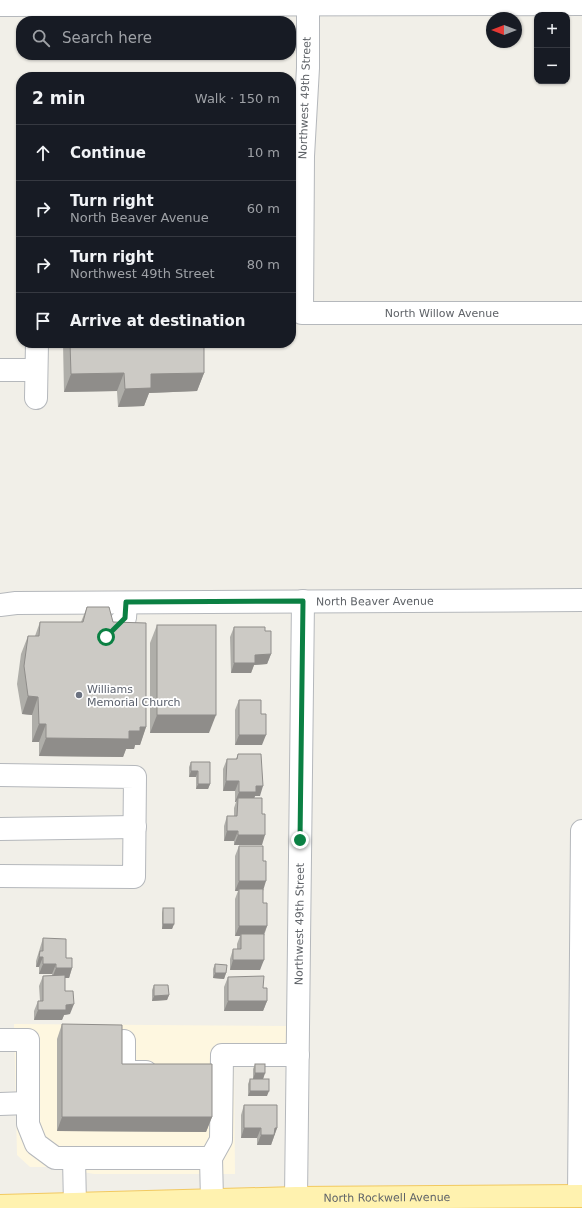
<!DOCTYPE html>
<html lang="en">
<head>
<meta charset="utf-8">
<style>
  :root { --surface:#171b24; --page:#20242c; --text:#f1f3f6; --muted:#9ea1a6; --line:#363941 }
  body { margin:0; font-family:"DejaVu Sans",sans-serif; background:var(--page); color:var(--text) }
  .controls { position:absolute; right:12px; top:12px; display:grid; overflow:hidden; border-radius:8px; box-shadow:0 1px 3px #0004 }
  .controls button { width:36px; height:36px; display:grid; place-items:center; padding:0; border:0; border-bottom:1px solid var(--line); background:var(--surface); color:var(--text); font:20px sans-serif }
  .compass { position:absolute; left:486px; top:12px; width:36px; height:36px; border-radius:50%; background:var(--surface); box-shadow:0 1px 3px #0004; rotate:270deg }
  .stop { position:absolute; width:12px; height:12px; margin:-9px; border:3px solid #0b8043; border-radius:50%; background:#fff }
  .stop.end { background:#0b8043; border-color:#fff; box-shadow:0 1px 4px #0008 }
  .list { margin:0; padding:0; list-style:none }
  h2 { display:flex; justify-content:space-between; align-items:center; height:52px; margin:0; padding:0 16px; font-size:17px }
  h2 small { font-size:13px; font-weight:400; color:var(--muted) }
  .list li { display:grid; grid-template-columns:26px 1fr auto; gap:12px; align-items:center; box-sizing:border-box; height:56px; padding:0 16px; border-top:1px solid var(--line) }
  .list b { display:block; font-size:15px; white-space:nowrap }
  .list p { margin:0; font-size:13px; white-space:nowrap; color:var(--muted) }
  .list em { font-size:13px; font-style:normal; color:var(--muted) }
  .icon { flex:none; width:22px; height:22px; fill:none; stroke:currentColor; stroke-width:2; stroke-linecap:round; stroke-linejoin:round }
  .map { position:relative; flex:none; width:582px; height:1208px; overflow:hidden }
  .search { position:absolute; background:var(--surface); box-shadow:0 1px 3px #0004; left:16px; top:16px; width:280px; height:44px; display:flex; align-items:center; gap:10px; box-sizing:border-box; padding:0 14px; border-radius:16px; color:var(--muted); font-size:15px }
  .panel { position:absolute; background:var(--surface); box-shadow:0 1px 3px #0004; left:16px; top:72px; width:280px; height:276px; border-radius:16px }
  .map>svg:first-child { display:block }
  .commercial { fill:#fef7e0 }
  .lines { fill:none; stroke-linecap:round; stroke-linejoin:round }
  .minor-casing { stroke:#b5b8bc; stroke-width:24 }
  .major-casing { stroke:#f2c960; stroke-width:24 }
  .minor { stroke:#fff; stroke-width:22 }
  .major { stroke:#fff2af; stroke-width:22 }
  .wall { fill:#afaea9 }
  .shaded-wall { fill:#8f8d8a }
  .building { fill:#cccac5; stroke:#8f8d8a }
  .route { stroke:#0b8043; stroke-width:5 }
  .worship-dot { fill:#6b7280; stroke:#fff; stroke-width:1.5 }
  .labels { text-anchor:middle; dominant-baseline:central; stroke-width:3.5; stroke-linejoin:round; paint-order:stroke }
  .street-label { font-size:11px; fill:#5f6368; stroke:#fff }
  .worship-label { font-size:11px; fill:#5b616d; stroke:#fff; text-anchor:start }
</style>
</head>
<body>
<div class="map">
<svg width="582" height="1208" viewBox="0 0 582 1208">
  <rect width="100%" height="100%" fill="#f1efe8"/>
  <!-- commercial -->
  <path class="commercial" d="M14,1024l274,2 -1,38 -53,1 1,109h-141l-40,-7h-24l-13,-12z"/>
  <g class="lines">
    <!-- minor casing -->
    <g class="minor-casing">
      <g id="minor">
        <path id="s1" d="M308,4v64l-5,88 -1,157h280"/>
        <path d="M0,5l582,-1"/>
        <path d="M0,370h36"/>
        <path d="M36,398l1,-55"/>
        <path id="s2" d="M0,605l16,-2 566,-3"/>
        <path d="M106,637l19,-19 1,-15"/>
        <path d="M0,775l135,2 -1,100 -134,-1"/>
        <path d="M0,829l135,-2"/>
        <path d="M0,1040h28v84l8,20 19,14h156"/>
        <path d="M124,1041v31h22"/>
        <path d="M0,1104l28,-1"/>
        <path d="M74,1158l1,47"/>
        <path d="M579,1196l3,-365"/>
        <path id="s3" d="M296,1198l7,-597"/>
        <path d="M212,1200l-1,-42 10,-18 1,-85h76"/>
      </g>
    </g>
    <!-- major casing -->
    <g class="major-casing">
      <g id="major">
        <path id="s4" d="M0,1206l296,-8 286,-2"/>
      </g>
    </g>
    <!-- minor -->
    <use href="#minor" class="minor"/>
    <!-- major -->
    <use href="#major" class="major"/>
  </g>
  <!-- wall -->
  <g class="wall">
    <path d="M63,343h141v30l-7,18 -48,2 -5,13 -26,1 -1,-16 -53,1z"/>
    <path d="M87,607l26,15 33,105 -6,18h-5l-1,4h-8l-3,8 -84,-1v-14h-7v-27l-10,-1 -5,-30 4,-30 7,-18h7l5,-14h41z"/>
    <path d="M157,625l52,108h-59v-90z"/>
    <path d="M234,627l31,4 6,23 -4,10 -13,1 -3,8h-20l-1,-36z"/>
    <path d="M239,700l23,45h-27v-35z"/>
    <path d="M238,754l22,42h-5l-1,2 8,47h-28v-4h-10v-15l3,-10h7v-8l2,-6h-1v-11h-12v-22l4,-10h9z"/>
    <path d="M191,762l19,22 -2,5h-12v-12h-7v-10z"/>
    <path d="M239,846l24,45v12l4,23 -3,10 -4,34h-30v-11l3,-10h4v-5l3,-8h-5v-37l3,-8h-3v-35z"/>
    <path d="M163,908l11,16 -2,5h-10v-16z"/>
    <path d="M43,938l23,20 6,10 -3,10h-4v13l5,23 -6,1 -2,5h-28v-9l4,-10h2l-1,-15 4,-10h9v-2h-13v-7h-3v-6z"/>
    <path d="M215,964l11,9 -2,6 -11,-1v-9z"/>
    <path d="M228,977l35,11 4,13 -4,10h-39v-24z"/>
    <path d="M154,985l15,10 -2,5 -15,1v-11z"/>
    <path d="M62,1024l60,40 90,53 -6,15 -149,-1v-92z"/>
    <path d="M255,1064l10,9 -2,6h-10v-10z"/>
    <path d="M250,1079l17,17h-19v-12z"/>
    <path d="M244,1105l33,23 -6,17h-14v-7h-16v-23z"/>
  </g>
  <!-- shaded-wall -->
  <g class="shaded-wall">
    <path d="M124,373l-7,18 -53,1 7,-18z"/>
    <path d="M204,373l-7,18 -48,2 -5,13 -26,1 7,-18 26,-15z"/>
    <path d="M271,654l-4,10 -13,1 -3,8h-20l3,-10 21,-8z"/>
    <path d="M28,696l10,1 -6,18 -10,-1z"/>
    <path d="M157,715h59l-7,18h-59z"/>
    <path d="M39,724h7l-7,18h-7z"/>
    <path d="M140,727h6l-6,18h-5l-1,4h-8l-3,8 -84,-1 7,-18 83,-7z"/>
    <path d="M239,735h27l-4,10h-27z"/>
    <path d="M191,771h7l-2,6h-7z"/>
    <path d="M226,781h13l-4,10h-12z"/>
    <path d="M198,784h12l-2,5h-12z"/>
    <path d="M256,786h7l-3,10h-5l-2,6 -15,-4 -2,4h-1l4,-10z"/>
    <path d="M227,831h11l-4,10h-10z"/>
    <path d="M238,835h27l-3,10h-28z"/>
    <path d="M239,881h27l-3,10 -24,-2 -1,2h-3z"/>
    <path d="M163,924h11l-2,5h-10z"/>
    <path d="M239,926h28l-4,10 -22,-2 -1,2h-5z"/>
    <path d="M39,957h4l-4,10h-3z"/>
    <path d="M233,960h31l-4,10h-30z"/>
    <path d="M43,964h13l-4,10h-13z"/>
    <path d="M56,968h16l-3,10h-17z"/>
    <path d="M215,973h11l-2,6 -11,-1z"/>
    <path d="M169,995l-2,5 -15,1 2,-5z"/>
    <path d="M228,1001h39l-4,10h-39z"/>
    <path d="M74,1004l-4,10 -6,1 -2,5h-28l4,-10 28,-5z"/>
    <path d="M255,1073h10l-2,6h-10z"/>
    <path d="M250,1091h19l-2,5h-19z"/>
    <path d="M62,1117h150l-6,15 -149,-1z"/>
    <path d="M244,1128h17l-4,10h-16z"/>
    <path d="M275,1128h2l-6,17h-14l4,-10z"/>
  </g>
  <!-- building -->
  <g class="building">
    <path d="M70,343h134v30l-53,1v14l-26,1 -1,-16 -53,1z"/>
    <path d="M87,607h22l4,15 33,1v104h-6v4h-11v8l-83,-1v-14h-7l-1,-27 -10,-1 -4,-30 4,-30h11l1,-14h43z"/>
    <rect x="157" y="625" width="59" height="90"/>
    <path d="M234,627h31v4h6v23l-16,1v8h-21z"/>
    <path d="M239,700h22v14h5v21h-27z"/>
    <path d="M238,754h23l2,32h-7v6h-17v-11h-13l1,-22h10z"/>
    <path d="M191,762h19v22h-12v-13h-7z"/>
    <path d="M238,798h24v16h3v21h-27v-4h-11v-15h10z"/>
    <path d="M239,846h24v15h3v20h-27z"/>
    <path d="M239,889h24v14h4v23h-28z"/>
    <rect x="163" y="908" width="11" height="16"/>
    <path d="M241,934h23v26h-31v-11h8z"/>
    <path d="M43,938l23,1v19h6v10h-16v-4h-13v-7h-4l1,-6h3z"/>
    <path d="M215,964l12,1 -1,8h-11z"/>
    <path d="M65,975v16h8l1,13 -8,1v5h-28v-9h5v-25z"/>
    <path d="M264,976l-1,12h4v13h-39v-24z"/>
    <path d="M154,985h14l1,10 -15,1z"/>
    <path d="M62,1024l60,1v39h90v53h-150z"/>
    <rect x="255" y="1064" width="10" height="9"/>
    <rect x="250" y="1079" width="19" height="12"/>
    <path d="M244,1105h33v23h-2l-1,7h-13v-7h-17z"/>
  </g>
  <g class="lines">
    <!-- route -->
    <path class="route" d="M106,637l19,-19 1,-16 177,-1 -3,239"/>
  </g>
  <!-- markers -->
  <circle class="worship-dot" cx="79" cy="695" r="4"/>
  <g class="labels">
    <!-- street labels -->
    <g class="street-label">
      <text transform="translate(305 98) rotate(-88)">Northwest 49th Street</text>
      <text stroke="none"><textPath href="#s1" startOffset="449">North Willow Avenue</textPath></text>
      <text stroke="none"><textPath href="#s2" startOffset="375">North Beaver Avenue</textPath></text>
      <text stroke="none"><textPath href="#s3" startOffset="274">Northwest 49th Street</textPath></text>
      <text stroke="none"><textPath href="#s4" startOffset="387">North Rockwell Avenue</textPath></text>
    </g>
    <!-- worship labels -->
    <g class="worship-label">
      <text x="87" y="689">Williams<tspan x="87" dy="13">Memorial Church</tspan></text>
    </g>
  </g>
</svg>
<div class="controls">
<button>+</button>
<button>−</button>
</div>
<svg class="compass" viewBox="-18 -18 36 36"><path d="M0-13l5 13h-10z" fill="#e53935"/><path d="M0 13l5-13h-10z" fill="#9ea1a6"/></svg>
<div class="stop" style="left:106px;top:637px"></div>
<div class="stop end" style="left:300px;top:840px"></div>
<div class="search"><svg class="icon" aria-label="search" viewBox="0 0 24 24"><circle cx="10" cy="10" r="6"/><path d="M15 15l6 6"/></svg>Search here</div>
<section class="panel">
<h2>2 min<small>Walk · 150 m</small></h2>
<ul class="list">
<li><svg class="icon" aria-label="ahead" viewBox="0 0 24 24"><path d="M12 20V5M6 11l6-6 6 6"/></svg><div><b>Continue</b></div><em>10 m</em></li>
<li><svg class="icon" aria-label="right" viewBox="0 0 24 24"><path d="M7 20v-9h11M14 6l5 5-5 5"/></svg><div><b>Turn right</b><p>North Beaver Avenue</p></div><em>60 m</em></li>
<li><svg class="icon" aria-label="right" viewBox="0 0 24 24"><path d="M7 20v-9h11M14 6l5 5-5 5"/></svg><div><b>Turn right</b><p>Northwest 49th Street</p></div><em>80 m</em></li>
<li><svg class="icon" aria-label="arrive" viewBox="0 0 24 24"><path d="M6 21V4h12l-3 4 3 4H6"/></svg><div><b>Arrive at destination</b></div></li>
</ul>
</section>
</div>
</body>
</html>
